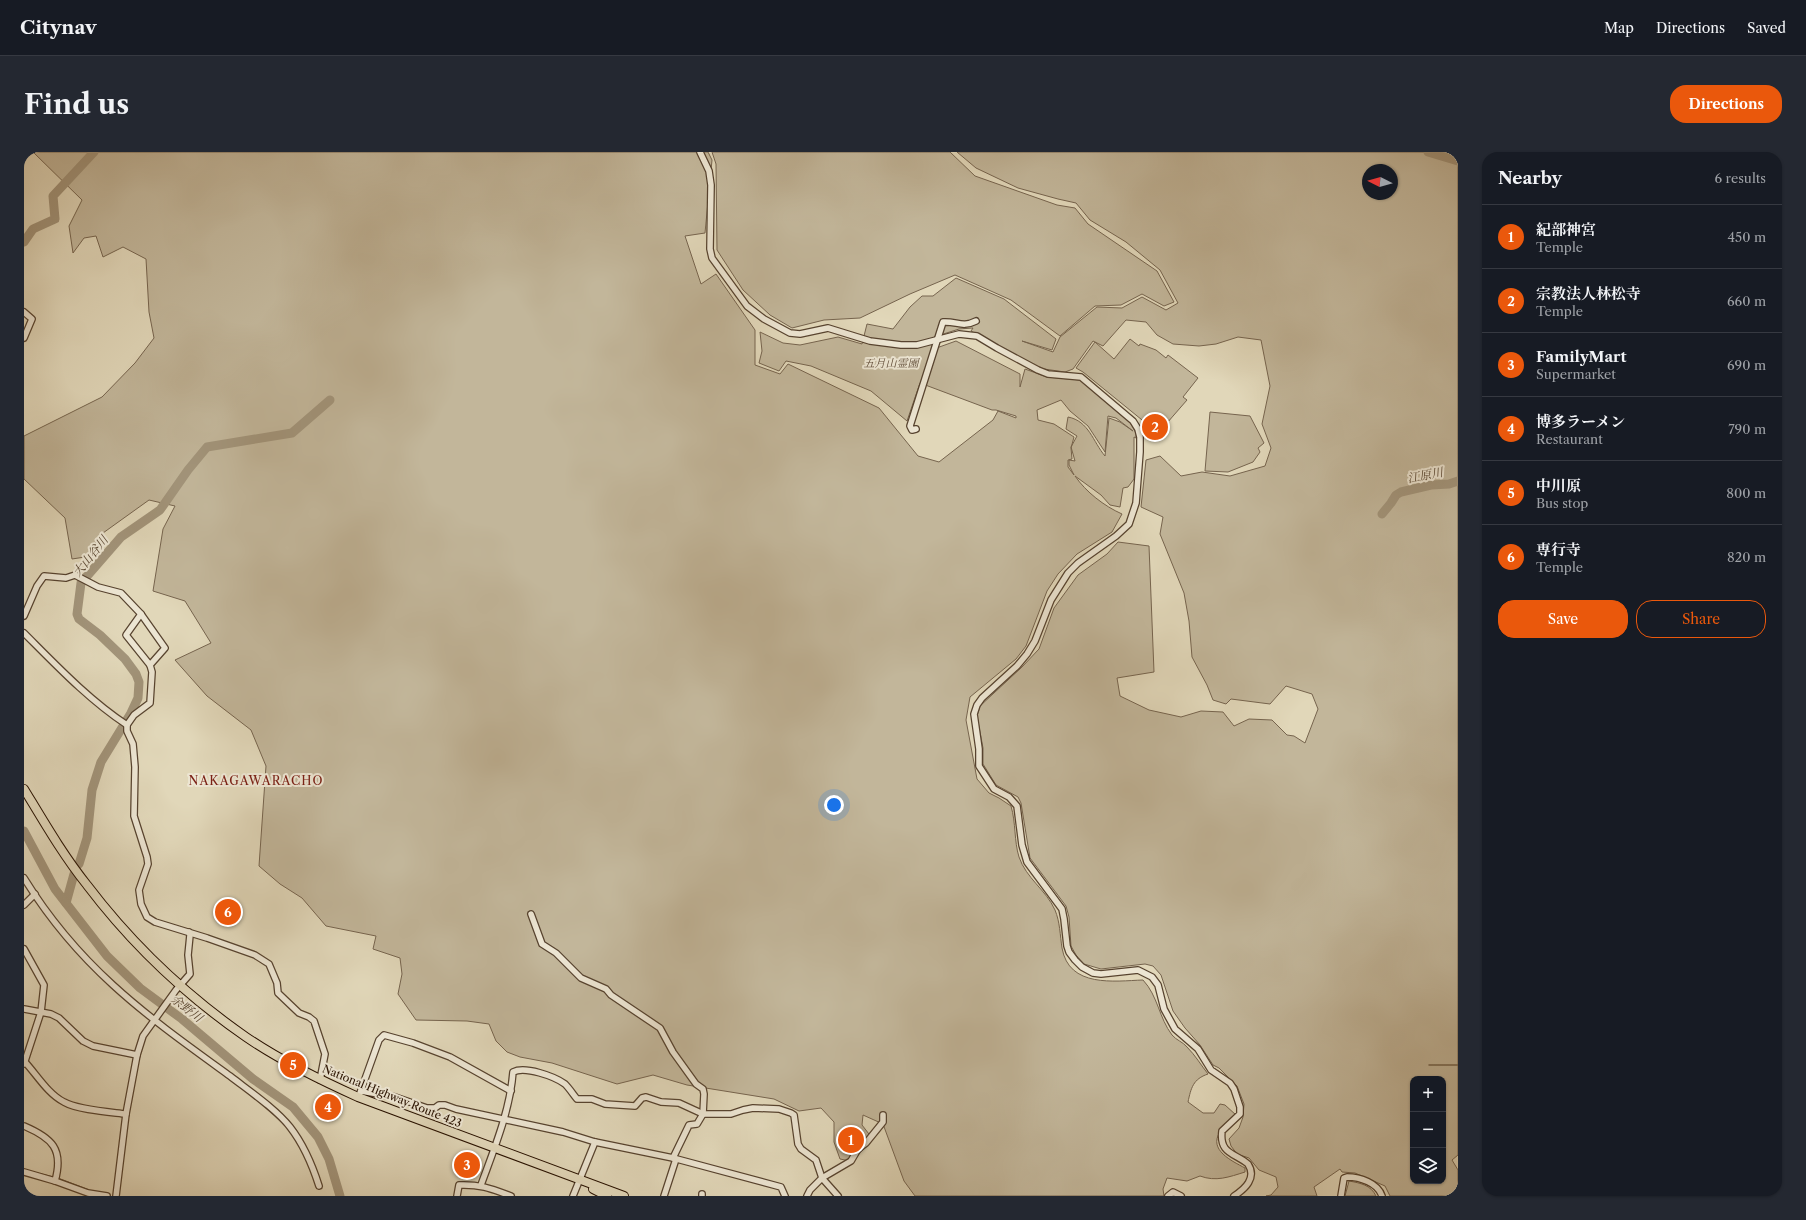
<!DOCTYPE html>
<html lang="en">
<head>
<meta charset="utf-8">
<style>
  :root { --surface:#171b24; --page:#242831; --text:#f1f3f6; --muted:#9ea1a6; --line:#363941; --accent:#ea580c }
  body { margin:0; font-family:"Libre Caslon Text","Noto Serif JP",serif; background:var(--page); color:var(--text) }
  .controls { position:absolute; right:12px; bottom:12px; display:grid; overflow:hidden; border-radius:8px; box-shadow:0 1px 3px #0004 }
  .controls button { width:36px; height:36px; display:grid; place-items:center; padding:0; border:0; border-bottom:1px solid var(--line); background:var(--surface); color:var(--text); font:20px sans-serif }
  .compass { position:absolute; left:1338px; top:12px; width:36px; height:36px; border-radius:50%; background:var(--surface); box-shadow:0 1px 3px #0004; rotate:276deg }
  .you { position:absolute; left:810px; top:653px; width:14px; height:14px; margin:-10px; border:3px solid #fff; border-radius:50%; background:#1a73e8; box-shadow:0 0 0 6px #1a73e833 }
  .badge { display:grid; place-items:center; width:26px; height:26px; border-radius:50%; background:var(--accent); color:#fff; font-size:13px; font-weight:700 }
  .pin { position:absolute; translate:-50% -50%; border:2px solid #fff; box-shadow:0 1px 4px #0006 }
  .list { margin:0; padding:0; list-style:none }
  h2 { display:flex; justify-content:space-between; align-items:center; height:52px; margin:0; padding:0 16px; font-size:17px }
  h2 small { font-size:13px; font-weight:400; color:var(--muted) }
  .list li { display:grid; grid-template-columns:26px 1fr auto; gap:12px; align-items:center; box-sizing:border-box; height:64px; padding:0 16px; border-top:1px solid var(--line) }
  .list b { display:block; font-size:15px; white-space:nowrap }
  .list p { margin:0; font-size:13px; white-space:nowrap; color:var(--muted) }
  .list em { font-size:13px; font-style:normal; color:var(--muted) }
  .actions { display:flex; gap:8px; padding:12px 16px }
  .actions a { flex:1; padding:9px 0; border:1px solid var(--accent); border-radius:16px; text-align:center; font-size:14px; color:var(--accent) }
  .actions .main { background:var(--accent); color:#fff }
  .icon { flex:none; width:22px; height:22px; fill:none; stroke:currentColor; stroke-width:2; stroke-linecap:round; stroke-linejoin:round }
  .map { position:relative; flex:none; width:1434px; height:1044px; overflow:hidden; border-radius:16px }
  header { display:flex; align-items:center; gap:24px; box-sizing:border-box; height:56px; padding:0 20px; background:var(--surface); border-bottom:1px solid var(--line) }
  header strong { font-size:19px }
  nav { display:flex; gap:22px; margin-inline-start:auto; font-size:14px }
  .intro { display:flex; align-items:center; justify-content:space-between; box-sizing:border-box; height:96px; padding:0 24px }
  h1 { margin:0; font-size:28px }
  .button { padding:10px 18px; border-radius:16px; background:var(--accent); color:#fff; font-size:14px; font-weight:700 }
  main { display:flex; gap:24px; padding:0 24px }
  aside { flex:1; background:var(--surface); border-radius:16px; box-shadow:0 1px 3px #0004 }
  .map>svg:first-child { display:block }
  .green { fill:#c2b69a; stroke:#76644e; fill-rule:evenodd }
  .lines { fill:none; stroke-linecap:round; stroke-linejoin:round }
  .stream { stroke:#72604a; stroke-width:1.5 }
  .river { stroke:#a2947a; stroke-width:9 }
  .minor-casing { stroke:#57432f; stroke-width:8 }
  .highway-casing { stroke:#291201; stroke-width:10 }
  .minor { stroke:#ece5d2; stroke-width:5.5 }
  .highway { stroke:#e1d7b9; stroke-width:8 }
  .labels { text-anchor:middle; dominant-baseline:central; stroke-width:4; stroke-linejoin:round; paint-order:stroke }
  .park-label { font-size:11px; font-style:italic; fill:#5f4b37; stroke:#ece5d2 }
  .street-label { font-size:11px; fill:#291201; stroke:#ece5d2 }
  .water-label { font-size:12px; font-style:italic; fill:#594631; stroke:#ece5d2 }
  .neighbourhood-label { font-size:12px; letter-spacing:1px; fill:#7a1f14; stroke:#ece5d2 }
</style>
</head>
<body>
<header>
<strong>Citynav</strong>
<nav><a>Map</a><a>Directions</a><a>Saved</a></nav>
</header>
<div class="intro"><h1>Find us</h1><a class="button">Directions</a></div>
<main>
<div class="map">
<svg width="1434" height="1044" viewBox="0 0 1434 1044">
  <rect width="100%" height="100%" fill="#e1d7b9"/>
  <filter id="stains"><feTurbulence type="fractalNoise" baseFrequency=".005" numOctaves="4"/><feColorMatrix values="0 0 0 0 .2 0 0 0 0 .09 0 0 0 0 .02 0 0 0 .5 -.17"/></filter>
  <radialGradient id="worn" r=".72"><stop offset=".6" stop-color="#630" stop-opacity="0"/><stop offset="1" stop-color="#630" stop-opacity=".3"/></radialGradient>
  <!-- green -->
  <g class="green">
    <path d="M9,0h675l4,8 -7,73 -20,3 16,48 15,-10 39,56v35l25,9 8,-10 91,44 39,48 21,6 54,-42 5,-9 18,7v-2l-20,-6h-4l-72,-27 -13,38 -36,-30 -60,-25 -25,-5 -7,10 -20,-8 3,-12 -2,-19 23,11 17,2 38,-8 24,7 5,-20 26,5 17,-22 12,-11h11l23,-18 48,21 52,40 -4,11 -30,-9 31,11 7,-15 37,-30 25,1 20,-11 24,13 12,-7 -18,-33 -34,-28 -36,-22 -14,-17 -18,-4 -40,-11 -42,-20 -19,-16h501v1003l-6,5 6,10v26h-68l-5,-10 -30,-13 -13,-1 -2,-3 -26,18 3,9h-51l5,-1 7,-8 -2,-10 -17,-7 -10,-12 -12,-4 -6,-8 -2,-7 10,-11 4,-11 1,-13 -7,-18 -18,-18 -6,-3 -13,-20 -15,-17 -12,-17 -12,-36 -8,-9 -8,-2 -44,5 -17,-5 -8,-9 -5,-9 -2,-29 -3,-11 -36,-48 -9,-55 -3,-6 -22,-12 -13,-21v-16l-6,-32 3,-10 42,-39 17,-18 15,-41 24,-33 29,-21 11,-12 31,4 5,126 -37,6 3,18 29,14 32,7 20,-6 22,1 11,14 15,-7 23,1 15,15 7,1 11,7 13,-34 -6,-15 -26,-8 -16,18 -39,-5 -5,5 -13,-4 -6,-15 -15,-28 -3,-36 -5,-28 -24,-59 3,-17 -22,-10 5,-47 14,-4 21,20 21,-4 28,4 35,-10 6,-18 -9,-24 8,-38 -9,-46 -23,-3 -22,7 -17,2 -26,-2 -16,-9 -11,-13 -20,-2 -23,26 -10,-5 -20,28 -8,3 -28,-4 -66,-37 2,-3 -14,1 -25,8 -3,13 25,-9 64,33v13l5,-18 22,8 33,3 49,41 7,12v5l-2,-1v42l-6,8 -5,1 -3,19 -10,-2 -9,-10 -26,-19c11,16 29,30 47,38l-10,18 -35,22 -19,20 -11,17 -21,55 -10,13 -46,38 -4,23 11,59 12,14 10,5 12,8c5,17 3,35 8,51 7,21 27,33 36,53 5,12 5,25 7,38 7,40 52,33 81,32 15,16 16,38 29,55 4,5 11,7 15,12 8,8 14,18 21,27 -15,5 -17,14 -20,28l15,11h11l6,-9 5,1 11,10c-5,6 -12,11 -16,17 -12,18 12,29 25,36v4c-16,5 -29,10 -45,4l-13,5 -20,-3 -4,11 1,7h-249l-11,-15 -21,-57 -20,-9 -1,10 10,13 -10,13 -12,10 -10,-2 -6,-17v-20l-13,-14 -22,3 -25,-12 -87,-14 -34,-10 -36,9 -65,-21 -32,-6 -13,-5 -11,-11 -7,-17 -22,-3 -51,-1 -18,-26 4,-20 -2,-16 -27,-9 3,-13 -50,-10 -24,-28 -22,-14 -21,-18 7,-100 -15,-36 -44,-34 -32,-36 36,-17 -26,-42 -32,-10 10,-62 12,-23 -26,-6 -46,33 -18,24 -13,2 -7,-41 -41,-39v-43l78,-39 33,-34 19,-25 -5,-26 -3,-53 -23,-12 -20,10 -7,-21 -12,2 -11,15 -4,-27 13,-26zM1344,18h24v24h-24zM1037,248l9,11 18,15 17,26 3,-36 8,2 17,13 -13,-9 -11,-4 -4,38c-12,-14 -16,-35 -37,-39l-2,12 11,7 -6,11 4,14 -6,-1v5l5,10 -6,-8v-7l4,-1 -1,-11 3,-11 -20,-13 -16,-4 -1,-10zM1389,927h30v102h-30z"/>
    <path d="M688,0h238l25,24 82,29 18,3 13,16 69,47 17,31 -10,4 -22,-12 -21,11 -26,1 -35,30 -49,-36 -56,-25 -45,19 -50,24 -36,2 -32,8 -22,-13 -27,-25 -26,-40 -1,-86z"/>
    <path d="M1106,187l9,7 1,-2 16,6 10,8 2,-3 30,23 -15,19 4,3 -20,23 -5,-5 -15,6 -64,-52 -7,-4 19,-26 19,17z"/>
    <path d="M1186,260l40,4 14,27 -6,5 2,4 -7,10 -25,10 -23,-1z"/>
    <path d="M1325,1029c11,2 22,4 27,15h-31z"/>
  </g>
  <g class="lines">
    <!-- stream -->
    <g class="stream">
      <path d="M1405,913h29"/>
      <path d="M8,1020l21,5"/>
      <path d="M33,1026l34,13"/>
    </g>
    <!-- river -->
    <g class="river">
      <path d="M1404,0l30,9"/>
      <path d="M0,90l9,-13 22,-10 -2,-23 41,-44"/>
      <path d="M1358,362l9,-11 5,-8 5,-3 30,-7 18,-1 9,-3"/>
      <path d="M0,679l31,58 52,67 33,32 42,31 71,60 40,28 25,30 11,22 11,37"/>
      <path d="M55,712l8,-26 5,-48 9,-28 30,-49 7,-15 1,-16 -3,-8 -11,-15 -25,-24 -21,-16 -2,-5 4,-31 40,-46 39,-27 28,-40 19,-23 85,-14 38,-33"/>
      <path d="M42,751l8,-29"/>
    </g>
    <!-- minor casing -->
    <g class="minor-casing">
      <g id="minor">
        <path d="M676,0l9,19 2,14 -1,64 2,9 35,48 17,13 26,14 10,1 28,-6 42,13 31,4h16l42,-11 18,2 20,12 41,22 10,4 33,3 52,44 5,8 2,8v15l-4,51 -7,21 -13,12 -38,27 -10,10 -17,27 -16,41 -8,13 -10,12 -35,32 -5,7 -3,9 5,35v17l15,23 15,8 8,9 5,39 5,17 35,47 2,10 3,27 2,6 6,8 7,7 11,6 8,1 37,-4 14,7 6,8 6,24 11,20 23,20 13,21 19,13 4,6 6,18v7l-18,17c-3,23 13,22 26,33 9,14 -3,25 -14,32"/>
        <path d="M0,160l8,7 -8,19"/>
        <path d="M892,277l-4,1 -2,-4 33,-104c14,-1 19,6 33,-1"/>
        <path d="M117,462l-15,21 24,30"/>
        <path d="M0,464l13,-30 7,-10 22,2 9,-3 23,12 23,6 20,21 24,34 -15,17 2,7 -2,31 -16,12 -7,10v6l6,13 2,23 -1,49 13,41 1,7 -9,26 2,14 6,13 8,5 52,16 48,17 14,9 8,19 1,10 21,20 10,4 5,4 11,33 -5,26"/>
        <path d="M0,481c32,32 65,67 103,92"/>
        <path d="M0,726c24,39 55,76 89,107 36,33 77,62 117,91 18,14 46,33 60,51 14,18 22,37 29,59"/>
        <path d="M0,753l11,-11"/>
        <path d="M507,762l11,30 14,9 25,25 25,11 5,6 49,33 13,24 23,32 7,5 1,5 -1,20 -6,10 -8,1 -16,33"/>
        <path d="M0,797l20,36 -3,27 -17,52"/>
        <path d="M0,857l27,5 8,4 24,23 10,5 44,9"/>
        <path d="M1,910c12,13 23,32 39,40 14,8 46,10 62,12"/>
        <path d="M337,939l34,6 32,11h8l4,-3h6l11,4 107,23 32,10 78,16 108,29 4,9"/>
        <path d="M336,941l19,-53 5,-5 29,8 37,14 61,34"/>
        <path d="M0,974c28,12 40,23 31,55"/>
        <path d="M0,1020l31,9 33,12 19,3"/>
        <path d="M457,1033c13,-36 29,-74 32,-113 12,-6 41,4 52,12 4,4 8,10 12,15h15l13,5 30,2 7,-8 4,-1 15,5 18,1 24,11h28l12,-4 10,-2 26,1 12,4 3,2 4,29 3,5 15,11 6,18 -12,12 -3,6"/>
        <path d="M92,1044l10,-82 11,-59 6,-19 33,-46 14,-16 -2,-19 2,-20 -1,-3"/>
        <path d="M433,1044l2,-11c21,-1 33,4 52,11"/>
        <path d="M549,1044l22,-54"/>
        <path d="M640,1044l12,-37"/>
        <path d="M678,1044v-2"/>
        <path d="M814,1044l-16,-18 29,-17 7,-12 8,-6 17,-21v-7"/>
        <path d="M1144,1044l5,-4 8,4"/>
        <path d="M1317,1044l3,-18 3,-1c13,0 31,6 35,19"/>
      </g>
    </g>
    <!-- highway casing -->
    <g class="highway-casing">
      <g id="highway">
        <path d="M0,637c20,33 39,66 63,96 44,58 100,111 159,152 35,24 74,43 112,60l266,99"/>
        <path d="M569,1037l14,7"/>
      </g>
    </g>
    <!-- minor -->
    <use href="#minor" class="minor"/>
    <!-- highway -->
    <use href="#highway" class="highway"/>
  </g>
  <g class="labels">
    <!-- park labels -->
    <g class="park-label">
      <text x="867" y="211">五月山霊園</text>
    </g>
    <!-- street labels -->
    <g class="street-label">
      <text transform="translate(368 944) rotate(22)">National Highway Route 423</text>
    </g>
    <!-- water labels -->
    <g class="water-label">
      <text transform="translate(1401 323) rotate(-11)">江原川</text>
      <text transform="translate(66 404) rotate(-51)">大山谷川</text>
      <text transform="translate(163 856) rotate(38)">余野川</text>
    </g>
    <!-- neighbourhood labels -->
    <g class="neighbourhood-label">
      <text x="232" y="628">NAKAGAWARACHO</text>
    </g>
  </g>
  <rect width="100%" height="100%" filter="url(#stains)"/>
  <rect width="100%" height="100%" fill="url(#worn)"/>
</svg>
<div class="controls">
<button>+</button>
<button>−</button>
<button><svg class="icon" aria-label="layers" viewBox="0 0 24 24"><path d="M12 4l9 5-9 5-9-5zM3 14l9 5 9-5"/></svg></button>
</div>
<svg class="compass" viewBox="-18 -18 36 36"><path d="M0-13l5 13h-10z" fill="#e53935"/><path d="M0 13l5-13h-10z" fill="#9ea1a6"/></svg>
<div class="you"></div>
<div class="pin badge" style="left:827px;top:988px">1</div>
<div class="pin badge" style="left:1131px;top:275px">2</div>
<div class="pin badge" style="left:443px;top:1013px">3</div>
<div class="pin badge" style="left:304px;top:955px">4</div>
<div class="pin badge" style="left:269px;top:913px">5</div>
<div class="pin badge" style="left:204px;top:760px">6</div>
</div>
<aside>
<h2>Nearby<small>6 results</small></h2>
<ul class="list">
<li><span class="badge">1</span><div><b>紀部神宮</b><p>Temple</p></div><em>450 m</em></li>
<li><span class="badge">2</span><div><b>宗教法人林松寺</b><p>Temple</p></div><em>660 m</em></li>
<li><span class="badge">3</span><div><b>FamilyMart</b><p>Supermarket</p></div><em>690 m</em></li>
<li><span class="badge">4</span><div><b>博多ラーメン</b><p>Restaurant</p></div><em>790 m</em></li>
<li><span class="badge">5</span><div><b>中川原</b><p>Bus stop</p></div><em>800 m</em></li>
<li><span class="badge">6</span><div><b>専行寺</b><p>Temple</p></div><em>820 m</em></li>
</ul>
<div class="actions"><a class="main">Save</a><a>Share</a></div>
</aside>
</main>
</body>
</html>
